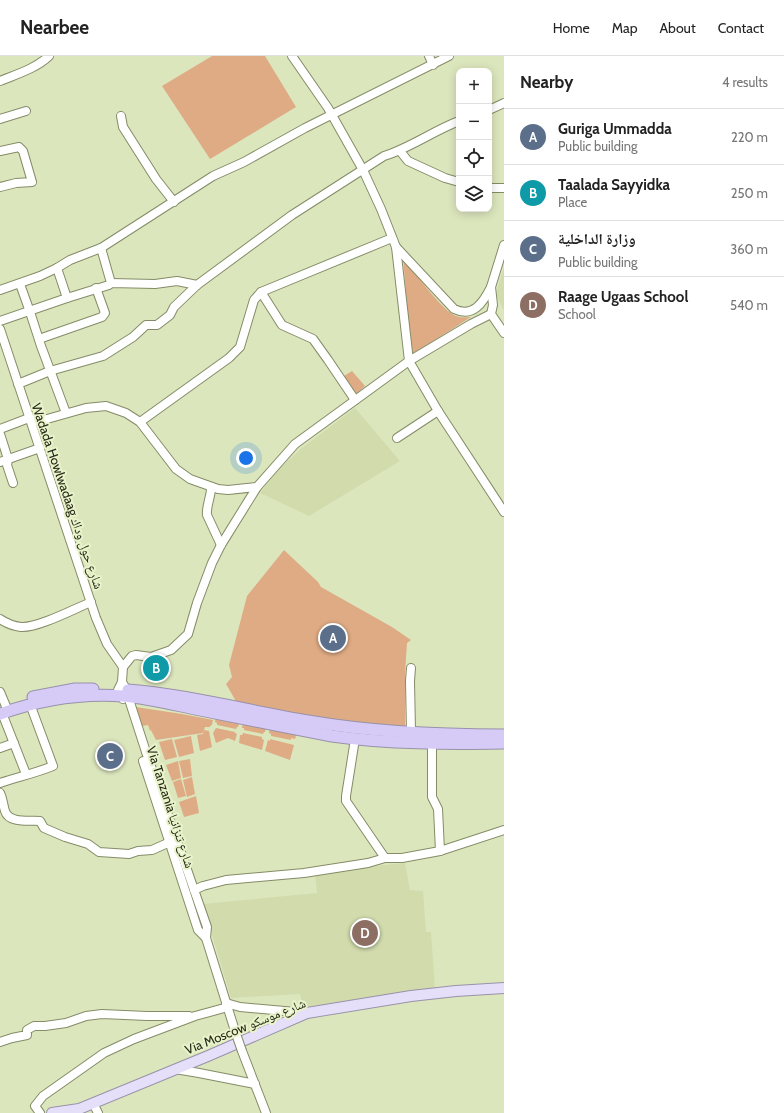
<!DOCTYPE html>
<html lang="en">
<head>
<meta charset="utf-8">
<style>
  :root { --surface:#fff; --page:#f6f6f6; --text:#222; --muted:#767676; --line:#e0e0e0; --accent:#0f766e }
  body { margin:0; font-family:Cabin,"Noto Naskh Arabic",sans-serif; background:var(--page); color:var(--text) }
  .controls { position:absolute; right:12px; top:12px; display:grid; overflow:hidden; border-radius:8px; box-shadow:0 2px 10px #0003 }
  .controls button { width:36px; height:36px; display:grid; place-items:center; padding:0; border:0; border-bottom:1px solid var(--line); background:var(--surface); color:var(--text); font:20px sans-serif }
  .you { position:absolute; left:246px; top:402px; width:14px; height:14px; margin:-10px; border:3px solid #fff; border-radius:50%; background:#1a73e8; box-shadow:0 0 0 6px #1a73e833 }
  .badge { display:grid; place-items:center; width:26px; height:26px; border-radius:50%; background:var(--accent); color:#fff; font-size:13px; font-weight:700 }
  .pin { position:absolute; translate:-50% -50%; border:2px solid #fff; box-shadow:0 1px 4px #0006 }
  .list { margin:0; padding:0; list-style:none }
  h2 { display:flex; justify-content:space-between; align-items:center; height:52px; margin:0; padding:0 16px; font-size:17px }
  h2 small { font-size:13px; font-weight:400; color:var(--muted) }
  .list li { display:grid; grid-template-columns:26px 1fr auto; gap:12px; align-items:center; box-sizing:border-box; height:56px; padding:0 16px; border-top:1px solid var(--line) }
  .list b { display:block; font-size:15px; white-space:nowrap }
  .list p { margin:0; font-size:13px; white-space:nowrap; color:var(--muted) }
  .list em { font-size:13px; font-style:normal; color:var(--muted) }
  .icon { flex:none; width:22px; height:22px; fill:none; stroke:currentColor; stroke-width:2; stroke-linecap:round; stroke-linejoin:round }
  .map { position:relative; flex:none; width:504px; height:1057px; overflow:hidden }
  header { display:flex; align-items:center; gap:24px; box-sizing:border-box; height:56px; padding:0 20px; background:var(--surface); border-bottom:1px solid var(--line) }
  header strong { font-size:19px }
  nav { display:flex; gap:22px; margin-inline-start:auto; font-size:14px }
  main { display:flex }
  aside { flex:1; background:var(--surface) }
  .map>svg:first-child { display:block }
  .built { fill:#d1dbac }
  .green { fill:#dfab84 }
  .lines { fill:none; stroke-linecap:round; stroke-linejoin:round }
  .minor-casing { stroke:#848c67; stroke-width:10 }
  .major-casing { stroke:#9892aa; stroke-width:12 }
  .highway-casing { stroke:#9892aa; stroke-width:13 }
  .minor { stroke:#fff; stroke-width:8 }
  .major { stroke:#e6dffa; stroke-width:10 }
  .highway { stroke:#d6caf7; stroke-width:11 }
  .minor-bridge-casing { stroke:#848c67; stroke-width:10; stroke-linecap:butt }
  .minor-bridge { stroke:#fff; stroke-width:8 }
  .labels { text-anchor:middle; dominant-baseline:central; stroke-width:4; stroke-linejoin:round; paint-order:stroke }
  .street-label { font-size:13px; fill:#26291a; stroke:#e9f3ca }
</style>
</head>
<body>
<header>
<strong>Nearbee</strong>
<nav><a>Home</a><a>Map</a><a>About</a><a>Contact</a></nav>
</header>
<main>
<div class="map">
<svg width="504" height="1057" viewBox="0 0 504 1057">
  <rect width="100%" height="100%" fill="#dce6bd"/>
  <!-- built -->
  <g class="built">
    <path d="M504,211v44l-8,-17z"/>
    <path d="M355,352l45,53 -91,55 -49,-23 19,-24 23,-21z"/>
    <path d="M405,807l5,27 13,1 3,41h5l4,57 -132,18 -3,-13 -69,4 -28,-94 114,-11 -2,-21z"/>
  </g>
  <!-- green -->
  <g class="green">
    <path d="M212,0h53l31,51 -86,52 -48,-73z"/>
    <path d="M403,201c9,12 39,54 53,59 4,2 11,1 15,1l-58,37 -5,-36z"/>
    <path d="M352,315l13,15 -9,8 -12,-18z"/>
    <path d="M284,494l34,32 3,5 71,40 19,13 -4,3 -2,30v54l-73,-7 -95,-17 -11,-19 6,-7 -3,-12 18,-69z"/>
    <path d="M136,651l46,7 31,6 -1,5 -2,1v1h-5l-2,6 -47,7 -5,-10 -1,1 -2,-6 -6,1z"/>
    <path d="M216,659l24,6 -2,6h-1l-1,2 -19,-4v-2l-2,-1z"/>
    <path d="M243,665l24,5 -2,6h-1l-1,2 -19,-4v-2h-2z"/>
    <path d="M270,670l27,6 -2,7 -4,-1v2l-20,-4v-2l-2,-1z"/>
    <path d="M216,672l19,4v1l2,1 -2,7 -7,-3 -12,5 -3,-10z"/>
    <path d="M204,674l5,1 3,16 -12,4 -3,-16 6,-1z"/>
    <path d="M243,677l19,4v2l2,1 -2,10 -23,-7 1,-8h2z"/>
    <path d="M191,680l3,17 -15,4 -5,-17z"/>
    <path d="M172,683l5,18 -12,3 -6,-18z"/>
    <path d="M270,683l24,6 -4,15 -25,-9 3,-11 2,1z"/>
    <path d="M190,703l2,17 -9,2 -4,-17z"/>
    <path d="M178,705l3,17 -9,3 -6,-16z"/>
    <path d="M192,721l3,17 -8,3 -4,-17z"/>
    <path d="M181,723l5,17 -8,2 -5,-16z"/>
    <path d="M196,740l3,17 -15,4 -5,-15z"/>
  </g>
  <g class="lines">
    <!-- minor casing -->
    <g class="minor-casing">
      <g id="minor">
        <path d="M292,0l36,52 35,62 18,39 15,38 13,114 29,50 66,101"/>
        <path d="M429,0l4,9"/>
        <path d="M0,25c17,-7 35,-12 49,-25"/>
        <path d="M489,54l15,-7"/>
        <path d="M121,60l2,11 33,52 18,23"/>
        <path d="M0,63l26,-8"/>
        <path d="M0,95l19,-4 4,4 9,31 -16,1 -16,4"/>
        <path d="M400,95l8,10 37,17 14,4"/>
        <path d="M489,132h15"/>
        <path d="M504,189l-13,42 2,18 -2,9 13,19"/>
        <path d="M396,191l58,62c19,9 29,-6 37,-22"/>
        <path d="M101,192l10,35"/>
        <path d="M57,212l10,30"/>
        <path d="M20,228l10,28 11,34 25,67"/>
        <path d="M0,234l40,-14 17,-8 13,-8 31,-12 112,-72 31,-14 61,-34 144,-72"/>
        <path d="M261,236l21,33 31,14 15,21 27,40"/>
        <path d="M0,265l67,-23 42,-13 2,-2 44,1 22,-3 20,4"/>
        <path d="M0,273l96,289 11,26 16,23"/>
        <path d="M39,283l63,-22 3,-4 -9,-25"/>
        <path d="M18,328l32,-13 53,-15 30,-19 13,-12h11l13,-10 4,-8 23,-22 95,-70 92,-59c26,-8 49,-25 75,-35"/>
        <path d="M140,366l89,-64 11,-11 14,-47 7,-8 131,-54"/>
        <path d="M0,373l29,-11 8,3 10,-2 39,-11 20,-2 20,7 14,9 36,47 14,10 28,10 10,1 29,-3"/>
        <path d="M0,378l8,25 -1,6 6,18"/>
        <path d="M397,382l41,-27"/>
        <path d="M0,406l40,-14"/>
        <path d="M211,432c0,9 -5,18 -4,27l14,30"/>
        <path d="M0,563c6,4 13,7 21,8 17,1 53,-18 70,-25"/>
        <path d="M123,611l9,-11 4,-1 15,2 20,-7 17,-16 9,-31 15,-40 9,-18 36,-58 38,-43 114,-83 62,-37 20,-10"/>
        <path d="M411,612l-1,13 1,51"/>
        <path d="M122,626l3,5 21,65 61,175 -1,11 29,93"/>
        <path d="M0,636l8,19"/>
        <path d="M123,643l-5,-9 4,-8 1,-15"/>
        <path d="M2,657l24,61"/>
        <path d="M355,683l-9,57v5l39,57h17l38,-7 64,-21"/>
        <path d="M432,687v54l6,12 2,42"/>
        <path d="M0,692l14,-5"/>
        <path d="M143,705l55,169 8,8"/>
        <path d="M0,727c18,-6 36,-10 53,-17l-23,-62"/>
        <path d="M0,737c3,6 3,12 5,18 4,13 25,9 35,10l4,7 21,9 23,7 11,8 30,2 9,-3 14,-1 18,-8"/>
        <path d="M194,834l9,-4 23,-6 78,-7 64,-10 17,-5"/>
        <path d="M226,947l14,4 67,6"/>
        <path d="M0,986l12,-4 15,-3v-5l7,-4h11l21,-3 20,-7 16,-2 45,2h42"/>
        <path d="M242,995l24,62"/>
        <path d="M175,1013l24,4 56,11"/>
        <path d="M93,1047l5,10"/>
        <path d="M40,1057l-5,-7 8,-10 61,-43 30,-14 61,-23 33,-9"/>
      </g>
    </g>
    <!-- major casing -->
    <g class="major-casing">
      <path id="major" d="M52,1057l27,-4 129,-53 99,-43 104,-17 45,-5 48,-3"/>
    </g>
    <!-- highway casing -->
    <g class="highway-casing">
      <g id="highway">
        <path d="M128,634c61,5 120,21 180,31 64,11 130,14 196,14"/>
        <path d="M33,641l42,-8h18"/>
        <path d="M0,658c39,-14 82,-21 123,-18 26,2 52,9 77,14 44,9 88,17 132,26 57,8 115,8 172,7"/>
      </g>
    </g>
    <!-- minor -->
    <use href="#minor" class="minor"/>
    <!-- major -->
    <use href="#major" class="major"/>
    <!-- highway -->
    <use href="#highway" class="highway"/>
    <!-- minor-bridge casing -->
    <g class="minor-bridge-casing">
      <path id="minor-bridge" d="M235,975l7,20"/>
    </g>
    <!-- minor-bridge -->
    <use href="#minor-bridge" class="minor-bridge"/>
  </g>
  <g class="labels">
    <!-- street labels -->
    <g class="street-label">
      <text transform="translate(68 440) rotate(71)">Wadada Howlwadaag شارع حول وداك</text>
      <text transform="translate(171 751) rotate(72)">Via Tanzania شارع تنزانيا</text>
      <text transform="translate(245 970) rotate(-22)">Via Moscow شارع موسكو</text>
    </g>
  </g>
</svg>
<div class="controls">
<button>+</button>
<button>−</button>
<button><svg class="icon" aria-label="locate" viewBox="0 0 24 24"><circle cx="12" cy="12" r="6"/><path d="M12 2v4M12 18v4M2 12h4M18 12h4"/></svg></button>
<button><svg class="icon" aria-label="layers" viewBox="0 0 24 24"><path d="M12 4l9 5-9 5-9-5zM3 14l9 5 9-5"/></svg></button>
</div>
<div class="you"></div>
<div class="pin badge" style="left:333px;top:582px;background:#5c6f8a">A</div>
<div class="pin badge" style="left:156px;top:612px;background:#0f9aa8">B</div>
<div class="pin badge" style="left:110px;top:700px;background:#5c6f8a">C</div>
<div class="pin badge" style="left:365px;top:877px;background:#8d6e63">D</div>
</div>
<aside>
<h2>Nearby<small>4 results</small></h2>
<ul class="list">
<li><span class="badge" style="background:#5c6f8a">A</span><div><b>Guriga Ummadda</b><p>Public building</p></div><em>220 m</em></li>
<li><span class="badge" style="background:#0f9aa8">B</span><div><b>Taalada Sayyidka</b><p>Place</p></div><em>250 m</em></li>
<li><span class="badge" style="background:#5c6f8a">C</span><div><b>وزارة الداخلية</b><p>Public building</p></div><em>360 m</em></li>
<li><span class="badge" style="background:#8d6e63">D</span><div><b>Raage Ugaas School</b><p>School</p></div><em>540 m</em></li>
</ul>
</aside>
</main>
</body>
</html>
